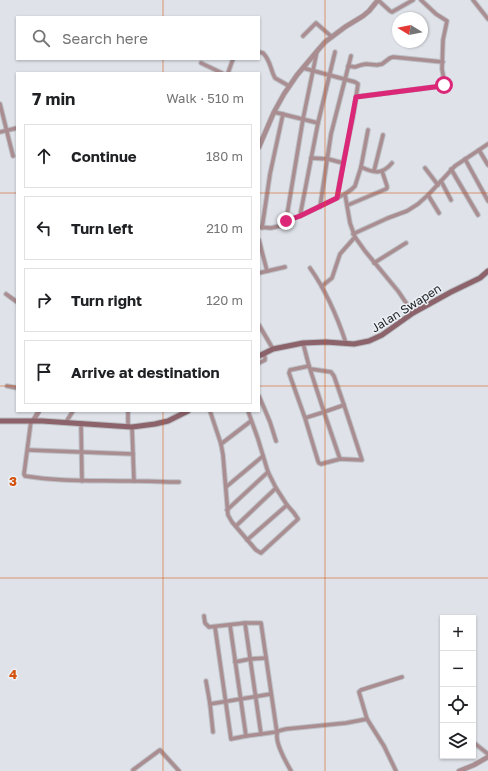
<!DOCTYPE html>
<html lang="en">
<head>
<meta charset="utf-8">
<style>
  :root { --surface:#fff; --page:#f6f6f6; --text:#202124; --muted:#757577; --line:#e0e0e0 }
  body { margin:0; font-family:"Golos Text",sans-serif; background:var(--page); color:var(--text) }
  .controls { position:absolute; right:12px; bottom:12px; display:grid; overflow:hidden; border-radius:0px; box-shadow:0 1px 3px #0004 }
  .controls button { width:36px; height:36px; display:grid; place-items:center; padding:0; border:0; border-bottom:1px solid var(--line); background:var(--surface); color:var(--text); font:20px sans-serif }
  .compass { position:absolute; left:392px; top:12px; width:36px; height:36px; border-radius:50%; background:var(--surface); box-shadow:0 1px 3px #0004; rotate:280deg }
  .stop { position:absolute; width:12px; height:12px; margin:-9px; border:3px solid #db2777; border-radius:50%; background:#fff }
  .stop.end { background:#db2777; border-color:#fff; box-shadow:0 1px 4px #0008 }
  .list { margin:0; padding:0; list-style:none }
  h2 { display:flex; justify-content:space-between; align-items:center; height:52px; margin:0; padding:0 16px; font-size:17px }
  h2 small { font-size:13px; font-weight:400; color:var(--muted) }
  .list li { display:grid; grid-template-columns:26px 1fr auto; gap:12px; align-items:center; box-sizing:border-box; height:64px; margin:0 8px 8px; padding:0 8px; border:1px solid var(--line); border-radius:0px }
  .list b { display:block; font-size:15px; white-space:nowrap }
  .list em { font-size:13px; font-style:normal; color:var(--muted) }
  .icon { flex:none; width:22px; height:22px; fill:none; stroke:currentColor; stroke-width:2; stroke-linecap:round; stroke-linejoin:round }
  .map { position:relative; flex:none; width:488px; height:771px; overflow:hidden }
  .search { position:absolute; background:var(--surface); box-shadow:0 1px 3px #0004; left:16px; top:16px; width:244px; height:44px; display:flex; align-items:center; gap:10px; box-sizing:border-box; padding:0 14px; border-radius:0px; color:var(--muted); font-size:15px }
  .panel { position:absolute; background:var(--surface); box-shadow:0 1px 3px #0004; left:16px; top:72px; width:244px; height:340px; border-radius:0px }
  .map>svg:first-child { display:block }
  .lines { fill:none; stroke-linecap:round; stroke-linejoin:round }
  .minor-casing { stroke:#bcc0c5; stroke-width:5.5 }
  .tertiary-casing { stroke:#bcc0c5; stroke-width:6 }
  .secondary-casing { stroke:#bcc0c5; stroke-width:7 }
  .minor { stroke:#aa8d91; stroke-width:3.5 }
  .tertiary { stroke:#aa8d91; stroke-width:4.5 }
  .secondary { stroke:#8c636a; stroke-width:5 }
  .route { stroke:#db2777; stroke-width:5 }
  .grid { fill:none; stroke:#d4530e; stroke-width:1; stroke-opacity:0.55 }
  .labels { text-anchor:middle; dominant-baseline:central; stroke-width:3; stroke-linejoin:round; paint-order:stroke }
  .street-label { font-size:12px; fill:#1d1e20; stroke:#ecf0f6 }
  .grid-label { font-size:13px; text-anchor:middle; font-weight:bold; fill:#d4530e; stroke:#ecf0f6; stroke-width:3; stroke-linejoin:round; paint-order:stroke }
</style>
</head>
<body>
<div class="map">
<svg width="488" height="771" viewBox="0 0 488 771">
  <rect width="100%" height="100%" fill="#dfe3e9"/>
  <g class="lines">
    <!-- minor casing -->
    <g class="minor-casing">
      <g id="minor">
        <path d="M378,0l12,11 2,1 21,-12"/>
        <path d="M473,0l15,19"/>
        <path d="M303,36l13,-13 16,14"/>
        <path d="M259,52l4,1c8,8 7,16 12,25l14,8"/>
        <path d="M201,63l21,10"/>
        <path d="M348,66l7,1 6,-2 5,-1 11,1 5,-1 8,-6 3,-1 50,5"/>
        <path d="M303,68l52,14 3,2 -5,33 -10,46"/>
        <path d="M228,73l5,-14"/>
        <path d="M356,97l86,-11 2,-1v-5l-2,-11 1,-29 4,-19 -11,-7 -15,-14"/>
        <path d="M0,104l13,52"/>
        <path d="M274,112l44,11"/>
        <path d="M0,132l17,-4"/>
        <path d="M479,150l9,15"/>
        <path d="M311,158l17,1 15,4 -6,35"/>
        <path d="M465,159l23,42"/>
        <path d="M361,167l7,-37"/>
        <path d="M425,168l13,17"/>
        <path d="M451,169l27,46"/>
        <path d="M374,171l9,-36"/>
        <path d="M441,181l10,19"/>
        <path d="M345,194l5,29 5,14 10,14 33,40 15,22"/>
        <path d="M428,195l11,18"/>
        <path d="M348,205l38,-16 1,-1v-2l-5,-15"/>
        <path d="M320,207l11,-73 20,-78"/>
        <path d="M300,216l18,-93 17,-71"/>
        <path d="M286,221l17,-102 14,-68"/>
        <path d="M259,227l12,1 9,-2 4,-2 2,-3 14,-5 45,-22 7,-5 3,-3 6,-19c13,6 21,8 31,-4"/>
        <path d="M262,228l8,-54 13,-60"/>
        <path d="M353,234l35,-16 19,-7 11,-7 10,-9 27,-29 33,-22"/>
        <path d="M259,240l8,31"/>
        <path d="M374,263l32,-20"/>
        <path d="M310,268c17,24 27,48 36,75"/>
        <path d="M259,273l26,-6"/>
        <path d="M322,286l10,-8 8,-24 15,-17"/>
        <path d="M6,294l11,8"/>
        <path d="M259,325l14,24"/>
        <path d="M303,343l6,23"/>
        <path d="M259,363l6,-3v-2l-1,-5"/>
        <path d="M7,386l10,2"/>
        <path d="M259,396l11,26 6,19"/>
        <path d="M128,411v15"/>
        <path d="M210,411l11,33 2,11 5,60 4,7 24,28 5,3 36,-33 1,-1 -4,-6 -7,-8 -11,-17 -8,-16 -10,-33 -10,-28"/>
        <path d="M305,418l19,-6 -15,-46 -19,4 -1,3 16,45 13,43 1,2 2,1 19,-5 -16,-47 20,-7 -10,-29 -3,-4 -20,-3"/>
        <path d="M31,421l-7,53 1,2c36,6 72,4 108,5 15,0 30,1 46,1"/>
        <path d="M66,422l7,-11"/>
        <path d="M81,423l1,58"/>
        <path d="M132,427l2,54"/>
        <path d="M221,444l30,-23"/>
        <path d="M28,450l105,4"/>
        <path d="M340,459l22,1 -18,-55"/>
        <path d="M226,487l37,-31"/>
        <path d="M227,510l41,-38"/>
        <path d="M236,526l40,-38"/>
        <path d="M247,540l40,-35"/>
        <path d="M204,616l1,7 4,4 36,-4h16l16,110"/>
        <path d="M245,623l16,111"/>
        <path d="M230,625l16,111"/>
        <path d="M215,627l16,112 15,-3 30,-4"/>
        <path d="M235,662l15,-3 16,-1"/>
        <path d="M206,681l4,23 61,-10"/>
        <path d="M210,704l3,28"/>
        <path d="M473,742l15,12"/>
        <path d="M133,770l27,-20 19,21"/>
        <path d="M291,771c-5,-9 -18,-31 -13,-40l8,-2 60,-6 21,-4"/>
        <path d="M396,771l-12,-25 -17,-27 -8,-27 2,-2 41,-13"/>
      </g>
    </g>
    <!-- tertiary casing -->
    <g class="tertiary-casing">
      <g id="tertiary">
        <path d="M259,147l15,-35 10,-18 13,-19 21,-25 7,-8 20,-15 18,-11 6,-5 9,-11"/>
        <path d="M33,421l6,-10"/>
        <path d="M459,771l15,-6 14,-8"/>
      </g>
    </g>
    <!-- secondary casing -->
    <g class="secondary-casing">
      <g id="secondary">
        <path d="M259,356l14,-7 30,-6 23,-1 28,2 15,-3 13,-6 31,-22 38,-21 29,-14 8,-7"/>
        <path d="M0,421h42l90,6 23,-3 13,-3 20,-10"/>
      </g>
    </g>
    <!-- minor -->
    <use href="#minor" class="minor"/>
    <!-- tertiary -->
    <use href="#tertiary" class="tertiary"/>
    <!-- secondary -->
    <use href="#secondary" class="secondary"/>
  </g>
  <g class="lines">
    <!-- route -->
    <path class="route" d="M286,221l14,-5 37,-18 19,-101 86,-11 2,-1"/>
  </g>
  <!-- grid -->
  <path class="grid" d="M163,0v17M325,0v771M163,59v14M0,193h17M259,193h229M0,386h17M259,386h229M163,411v360M0,578h488"/>
  <g class="labels">
    <!-- street labels -->
    <g class="street-label">
      <text transform="translate(406 308) rotate(-32)">Jalan Swapen</text>
    </g>
  </g>
  <g class="grid-label">
    <text x="13" y="486">3</text>
    <text x="13" y="679">4</text>
  </g>
</svg>
<div class="controls">
<button>+</button>
<button>−</button>
<button><svg class="icon" aria-label="locate" viewBox="0 0 24 24"><circle cx="12" cy="12" r="6"/><path d="M12 2v4M12 18v4M2 12h4M18 12h4"/></svg></button>
<button><svg class="icon" aria-label="layers" viewBox="0 0 24 24"><path d="M12 4l9 5-9 5-9-5zM3 14l9 5 9-5"/></svg></button>
</div>
<svg class="compass" viewBox="-18 -18 36 36"><path d="M0-13l5 13h-10z" fill="#e53935"/><path d="M0 13l5-13h-10z" fill="#757577"/></svg>
<div class="stop" style="left:444px;top:85px"></div>
<div class="stop end" style="left:286px;top:221px"></div>
<div class="search"><svg class="icon" aria-label="search" viewBox="0 0 24 24"><circle cx="10" cy="10" r="6"/><path d="M15 15l6 6"/></svg>Search here</div>
<section class="panel">
<h2>7 min<small>Walk · 510 m</small></h2>
<ul class="list">
<li><svg class="icon" aria-label="ahead" viewBox="0 0 24 24"><path d="M12 20V5M6 11l6-6 6 6"/></svg><div><b>Continue</b></div><em>180 m</em></li>
<li><svg class="icon" aria-label="left" viewBox="0 0 24 24"><path d="M17 20v-9H6M10 6l-5 5 5 5"/></svg><div><b>Turn left</b></div><em>210 m</em></li>
<li><svg class="icon" aria-label="right" viewBox="0 0 24 24"><path d="M7 20v-9h11M14 6l5 5-5 5"/></svg><div><b>Turn right</b></div><em>120 m</em></li>
<li><svg class="icon" aria-label="arrive" viewBox="0 0 24 24"><path d="M6 21V4h12l-3 4 3 4H6"/></svg><div><b>Arrive at destination</b></div></li>
</ul>
</section>
</div>
</body>
</html>
